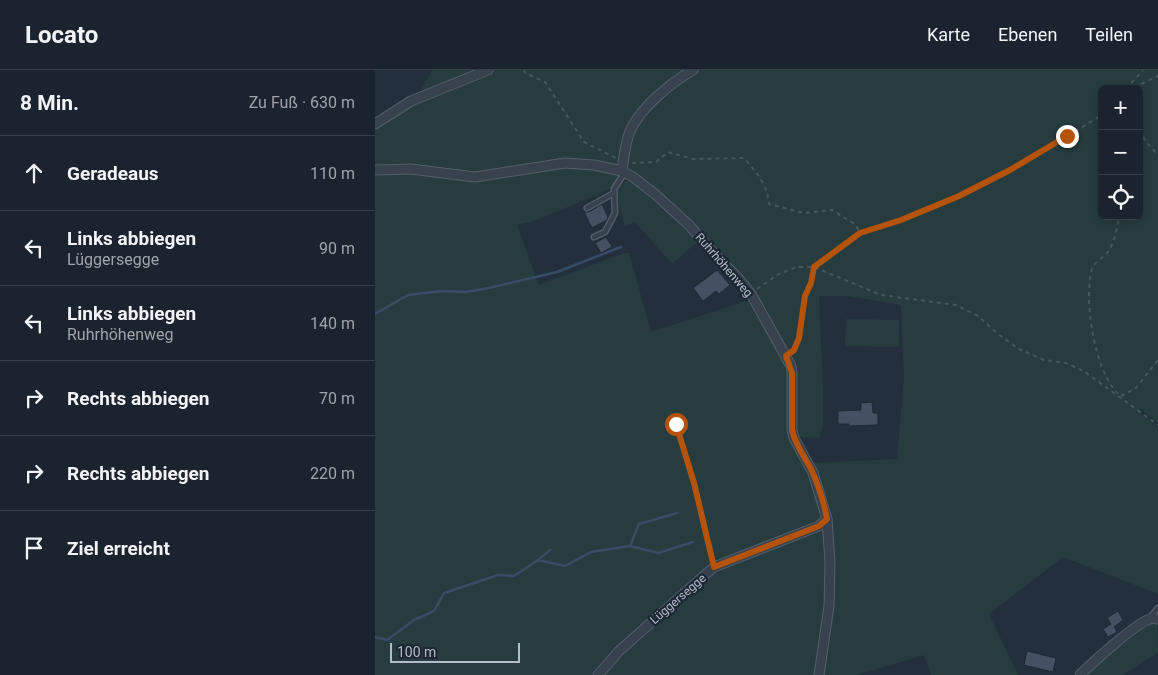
<!DOCTYPE html>
<html lang="de">
<head>
<meta charset="utf-8">
<style>
  :root { --surface:#1b232e; --page:#282f3a; --text:#f1f3f6; --muted:#a0a4aa; --line:#39404a }
  body { margin:0; font-family:Roboto,sans-serif; background:var(--page); color:var(--text) }
  .controls { position:absolute; right:15px; top:15px; display:grid; overflow:hidden; border-radius:8px; box-shadow:0 2px 8px #0003 }
  .controls button { width:45px; height:45px; display:grid; place-items:center; padding:0; border:0; border-bottom:1px solid var(--line); background:var(--surface); color:var(--text); font:25px sans-serif }
  .scale { position:absolute; left:15px; bottom:12px; width:130px; box-sizing:border-box; padding-left:5px; border:2px solid #b4bcc9; border-top:0; font-size:14px; line-height:18px; white-space:nowrap; color:#b4bcc9; -webkit-text-stroke:4px #1d2633; paint-order:stroke }
  .stop { position:absolute; width:15px; height:15px; margin:-11px; border:4px solid #b45309; border-radius:50%; background:#fff }
  .stop.end { background:#b45309; border-color:#fff; box-shadow:0 1px 5px #0008 }
  .list { margin:0; padding:0; list-style:none }
  h2 { display:flex; justify-content:space-between; align-items:center; height:65px; margin:0; padding:0 20px; font-size:21px }
  h2 small { font-size:16px; font-weight:400; color:var(--muted) }
  .list li { display:grid; grid-template-columns:32px 1fr auto; gap:15px; align-items:center; box-sizing:border-box; height:75px; padding:0 20px; border-top:1px solid var(--line) }
  .list b { display:block; font-size:19px; white-space:nowrap }
  .list p { margin:0; font-size:16px; white-space:nowrap; color:var(--muted) }
  .list em { font-size:16px; font-style:normal; color:var(--muted) }
  .icon { flex:none; width:28px; height:28px; fill:none; stroke:currentColor; stroke-width:2; stroke-linecap:round; stroke-linejoin:round }
  .map { position:relative; flex:none; width:783px; height:605px; overflow:hidden }
  header { display:flex; align-items:center; gap:30px; box-sizing:border-box; height:70px; padding:0 25px; background:var(--surface); border-bottom:1px solid var(--line) }
  header strong { font-size:24px }
  nav { display:flex; gap:28px; margin-inline-start:auto; font-size:18px }
  main { display:flex }
  aside { flex:1; background:var(--surface) }
  .map>svg:first-child { display:block }
  .green { fill:#263c3f; fill-rule:evenodd }
  .lines { fill:none; stroke-linecap:round; stroke-linejoin:round }
  .stream { stroke:#394c67; stroke-width:2.5 }
  .building { fill:#455162; stroke:#1f2835 }
  .lane-casing { stroke:#565f6c; stroke-width:7 }
  .street-casing { stroke:#565f6c; stroke-width:11 }
  .path { stroke:#44595c; stroke-width:2; stroke-dasharray:4 4; stroke-linecap:butt }
  .lane { stroke:#38414e; stroke-width:4.5 }
  .street { stroke:#38414e; stroke-width:9 }
  .route { stroke:#b45309; stroke-width:6 }
  .labels { text-anchor:middle; dominant-baseline:central; stroke-width:4.5; stroke-linejoin:round; paint-order:stroke }
  .street-label { font-size:12px; fill:#b4bcc9; stroke:#1d2633 }
</style>
</head>
<body>
<header>
<strong>Locato</strong>
<nav><a>Karte</a><a>Ebenen</a><a>Teilen</a></nav>
</header>
<main>
<aside>
<h2>8 Min.<small>Zu Fuß · 630 m</small></h2>
<ul class="list">
<li><svg class="icon" aria-label="ahead" viewBox="0 0 24 24"><path d="M12 20V5M6 11l6-6 6 6"/></svg><div><b>Geradeaus</b></div><em>110 m</em></li>
<li><svg class="icon" aria-label="left" viewBox="0 0 24 24"><path d="M17 20v-9H6M10 6l-5 5 5 5"/></svg><div><b>Links abbiegen</b><p>Lüggersegge</p></div><em>90 m</em></li>
<li><svg class="icon" aria-label="left" viewBox="0 0 24 24"><path d="M17 20v-9H6M10 6l-5 5 5 5"/></svg><div><b>Links abbiegen</b><p>Ruhrhöhenweg</p></div><em>140 m</em></li>
<li><svg class="icon" aria-label="right" viewBox="0 0 24 24"><path d="M7 20v-9h11M14 6l5 5-5 5"/></svg><div><b>Rechts abbiegen</b></div><em>70 m</em></li>
<li><svg class="icon" aria-label="right" viewBox="0 0 24 24"><path d="M7 20v-9h11M14 6l5 5-5 5"/></svg><div><b>Rechts abbiegen</b></div><em>220 m</em></li>
<li><svg class="icon" aria-label="arrive" viewBox="0 0 24 24"><path d="M6 21V4h12l-3 4 3 4H6"/></svg><div><b>Ziel erreicht</b></div></li>
</ul>
</aside>
<div class="map">
<svg width="783" height="605" viewBox="0 0 783 605">
  <rect width="100%" height="100%" fill="#242f3e"/>
  <!-- green -->
  <g class="green">
    <path d="M57,0h726v353l-17,-14 -3,2 20,16v167l-95,-37 -74,57 29,61h-87l-7,-20 -67,20h-36l10,-69 1,-44 -2,-43 -17,-56 84,-4 7,-81 -3,-73 -54,-9h-28c1,32 3,63 4,95 0,15 2,33 -4,47l-21,-1 -3,-6 -1,-12v-47l-42,-80 -61,-67 -57,-49 -12,-6 -10,-3 -46,-6 -92,14 -25,-4 -2,5 28,4 91,-16 27,2 31,6 -15,18 -75,31 -17,4 22,60 85,-32h5l22,79 101,-33 39,74v59l6,16 8,11 6,13 14,43 3,46 -1,45 -9,69h-443v-549l21,-14 22,-12 -1,-3zM727,19h37v127h-37z"/>
    <path d="M258,109l40,34 26,27 -27,24 -37,-42 -10,4c-4,-16 -17,-43 8,-47z"/>
    <path d="M471,249l53,1v27l-54,-1z"/>
    <path d="M782,542l1,41 -36,22h-40z"/>
  </g>
  <g class="lines">
    <!-- stream -->
    <g class="stream">
      <path d="M0,244l33,-19 34,-4 24,1 23,-4 68,-16 64,-25"/>
      <path d="M255,476l9,-22 38,-11"/>
      <path d="M163,490l12,-10"/>
      <path d="M0,567l12,3 27,-20 20,-9 10,-18 54,-18 16,1 24,-16 27,6 26,-14 39,-6 28,7 35,-11"/>
    </g>
  </g>
  <!-- building -->
  <g class="building">
    <path d="M227,134l6,13 -1,3 -15,8 -8,-16h5z"/>
    <path d="M231,167l6,10 -11,6 -6,-10z"/>
    <path d="M342,200l13,15 -11,9 -3,-3 -13,10 -10,-13z"/>
    <path d="M497,332l1,11h5v12l-29,1v-2h-11v-13l23,-1v-7z"/>
    <path d="M743,541l5,9 -9,7 3,5 -9,5 -5,-8 8,-5 -4,-6z"/>
    <path d="M652,581l29,7 -3,14 -29,-7z"/>
  </g>
  <g class="lines">
    <!-- lane casing -->
    <g class="lane-casing">
      <g id="lane">
        <path d="M212,138l27,-15"/>
        <path d="M219,167l11,-5 10,-19 -1,-24 11,-17"/>
        <path d="M774,549l9,-11"/>
      </g>
    </g>
    <!-- street casing -->
    <g class="street-casing">
      <g id="street">
        <path d="M0,54l36,-23 77,-31"/>
        <path d="M0,100l36,-1 64,8 90,-14 29,2 28,6 11,6 22,17 35,32 15,18 33,34 13,16 40,72 1,7v57l2,8 19,35 14,46 3,43 -1,44 -10,69"/>
        <path d="M247,101c2,-14 3,-30 9,-42 11,-23 41,-47 62,-59"/>
        <path d="M223,605l21,-24 95,-84 105,-41 8,-7"/>
        <path d="M705,605c11,-11 57,-53 70,-56 3,-1 5,0 8,0"/>
      </g>
    </g>
    <!-- path -->
    <g class="path">
      <path d="M149,0l1,3 20,9 39,60 32,16"/>
      <path d="M751,19l17,-19"/>
      <path d="M760,19l8,-6 15,-7"/>
      <path d="M764,60l8,13 11,12"/>
      <path d="M764,77l7,-4"/>
      <path d="M257,93l24,-1 12,-10 25,7 51,-1c13,16 23,25 25,46l35,9 28,-3 24,15 4,8"/>
      <path d="M382,219l22,-15 17,-7h18l67,28 75,10 22,11 20,18 21,15 25,11 22,3 19,9 73,53"/>
      <path d="M417,281l7,-13 6,-42 6,-13 3,-16 46,-34 41,-13 58,-24 51,-25 92,-56"/>
      <path d="M743,324c-4,-5 -8,-10 -11,-16 -14,-26 -23,-80 -15,-109 2,-7 11,-11 15,-16 8,-10 10,-25 12,-37"/>
      <path d="M746,326l15,-8 22,-28"/>
      <path d="M301,354l18,59 19,76"/>
    </g>
    <!-- lane -->
    <use href="#lane" class="lane"/>
    <!-- street -->
    <use href="#street" class="street"/>
  </g>
  <g class="lines">
    <!-- route -->
    <path class="route" d="M301,354l18,59 20,84 105,-41 8,-7c-3,-16 -9,-35 -16,-50 -7,-13 -16,-25 -19,-39v-57l-6,-17 8,-6 5,-12 6,-42 6,-13 3,-16 46,-34 41,-13 58,-24 51,-26 57,-34"/>
  </g>
  <g class="labels">
    <!-- street labels -->
    <g class="street-label">
      <text transform="translate(349 195) rotate(49)">Ruhrhöhenweg</text>
      <text transform="translate(303 529) rotate(-41)">Lüggersegge</text>
    </g>
  </g>
</svg>
<div class="controls">
<button>+</button>
<button>−</button>
<button><svg class="icon" aria-label="locate" viewBox="0 0 24 24"><circle cx="12" cy="12" r="6"/><path d="M12 2v4M12 18v4M2 12h4M18 12h4"/></svg></button>
</div>
<div class="scale">100 m</div>
<div class="stop" style="left:301px;top:354px"></div>
<div class="stop end" style="left:692px;top:66px"></div>
</div>
</main>
</body>
</html>
